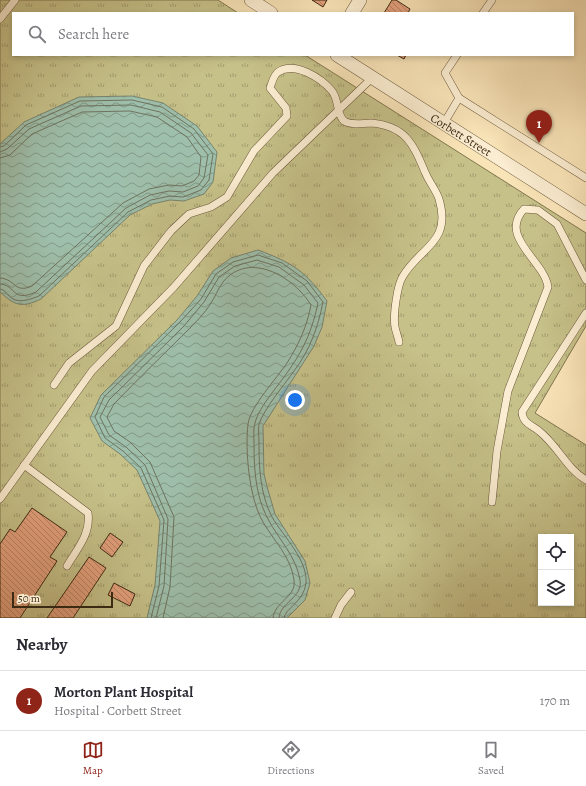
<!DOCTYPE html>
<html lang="en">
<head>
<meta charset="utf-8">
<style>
  :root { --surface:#fff; --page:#f2f2f3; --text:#2b2b33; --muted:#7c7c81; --line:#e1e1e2; --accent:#8f2418 }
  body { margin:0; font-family:Alegreya,serif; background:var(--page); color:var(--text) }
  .controls { position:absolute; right:12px; bottom:12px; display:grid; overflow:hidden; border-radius:0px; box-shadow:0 2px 6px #0003 }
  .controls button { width:36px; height:36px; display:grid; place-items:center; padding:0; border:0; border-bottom:1px solid var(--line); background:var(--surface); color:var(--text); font:20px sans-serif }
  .scale { position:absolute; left:12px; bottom:10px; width:101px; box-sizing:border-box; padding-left:4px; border:2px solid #3d2a13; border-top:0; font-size:11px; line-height:14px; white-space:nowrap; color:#3d2a13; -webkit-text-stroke:3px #fbedd1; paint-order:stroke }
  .you { position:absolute; left:295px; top:400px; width:14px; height:14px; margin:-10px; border:3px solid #fff; border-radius:50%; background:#1a73e8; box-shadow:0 0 0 6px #1a73e833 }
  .badge { display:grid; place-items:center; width:26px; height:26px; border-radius:50%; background:var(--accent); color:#fff; font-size:13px; font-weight:700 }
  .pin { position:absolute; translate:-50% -33px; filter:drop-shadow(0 1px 2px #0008) }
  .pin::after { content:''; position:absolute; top:21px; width:14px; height:12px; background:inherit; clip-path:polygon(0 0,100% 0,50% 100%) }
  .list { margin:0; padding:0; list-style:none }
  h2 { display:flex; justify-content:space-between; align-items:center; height:52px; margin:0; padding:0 16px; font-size:17px }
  h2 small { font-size:13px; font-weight:400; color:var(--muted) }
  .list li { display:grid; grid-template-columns:26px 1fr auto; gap:12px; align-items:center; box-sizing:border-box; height:60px; padding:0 16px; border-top:1px solid var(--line) }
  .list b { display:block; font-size:15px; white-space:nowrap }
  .list p { margin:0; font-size:13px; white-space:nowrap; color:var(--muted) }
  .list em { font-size:13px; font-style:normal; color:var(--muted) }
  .icon { flex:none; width:22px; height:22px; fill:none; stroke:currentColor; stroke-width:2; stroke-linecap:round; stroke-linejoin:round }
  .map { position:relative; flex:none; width:586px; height:618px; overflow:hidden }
  .search { position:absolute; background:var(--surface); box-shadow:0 2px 6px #0003; left:12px; right:12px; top:12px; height:44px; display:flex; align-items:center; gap:10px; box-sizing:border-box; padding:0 14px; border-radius:0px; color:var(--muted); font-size:15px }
  .sheet { height:112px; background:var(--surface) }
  nav { display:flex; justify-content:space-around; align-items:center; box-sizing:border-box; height:56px; border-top:1px solid var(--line); background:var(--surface); font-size:11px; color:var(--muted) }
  nav a { display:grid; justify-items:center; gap:2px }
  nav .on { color:var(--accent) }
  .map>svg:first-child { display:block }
  .grass { fill:url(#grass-tufts); stroke:#82764e; fill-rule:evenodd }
  .water { fill:url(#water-waves); stroke:#77836e }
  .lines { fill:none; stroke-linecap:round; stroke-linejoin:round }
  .shore { stroke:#6e745f; stroke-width:1 }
  .building { fill:url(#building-back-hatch); stroke:#3d2a13 }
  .lane-casing { stroke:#6c583c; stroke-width:8 }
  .street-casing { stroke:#6c583c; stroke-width:14 }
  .lane { stroke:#fbedd1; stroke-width:7 }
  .street { stroke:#fbedd1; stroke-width:13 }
  .labels { text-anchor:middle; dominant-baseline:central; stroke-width:3; stroke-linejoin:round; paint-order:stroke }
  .street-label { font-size:12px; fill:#3d2a13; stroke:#fbedd1 }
</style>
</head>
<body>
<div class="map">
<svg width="586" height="618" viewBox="0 0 586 618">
  <defs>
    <pattern id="grass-tufts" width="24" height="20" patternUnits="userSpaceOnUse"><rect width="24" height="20" fill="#c6c189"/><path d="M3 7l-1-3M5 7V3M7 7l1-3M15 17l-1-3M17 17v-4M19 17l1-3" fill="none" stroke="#a29d6f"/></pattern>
    <pattern id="water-waves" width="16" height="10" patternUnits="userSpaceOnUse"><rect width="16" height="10" fill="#9ebfab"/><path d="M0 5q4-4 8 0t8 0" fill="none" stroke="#829b8a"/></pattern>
    <pattern id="building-back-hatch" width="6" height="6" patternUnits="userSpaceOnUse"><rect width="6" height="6" fill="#e4a17d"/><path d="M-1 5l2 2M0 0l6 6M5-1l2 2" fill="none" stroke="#ba8365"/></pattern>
  </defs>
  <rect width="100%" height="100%" fill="#f9e4b8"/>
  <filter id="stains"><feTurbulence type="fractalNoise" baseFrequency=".005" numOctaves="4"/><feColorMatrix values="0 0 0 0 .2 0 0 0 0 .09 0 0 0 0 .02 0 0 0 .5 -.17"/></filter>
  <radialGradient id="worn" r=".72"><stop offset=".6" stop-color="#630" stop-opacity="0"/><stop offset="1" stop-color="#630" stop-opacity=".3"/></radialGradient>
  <!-- grass -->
  <path class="grass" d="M0,0h218l20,13h-225v42h292l281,178v93l-51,87 51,32v173h-586zM541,537h30v66h-30z"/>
  <!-- water -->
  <g class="water">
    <path d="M132,96l31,7 34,23 20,26 -4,30 -9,12 -20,7 -14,-1 -18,4 -22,11 -89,84c-19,9 -26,7 -41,-7v-148l24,-22 55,-25z"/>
    <path d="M258,250c35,13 47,21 69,51l-5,26 -8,19 -51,80 1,48 4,16 7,24 30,47 5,22 -5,17 -18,18h-140l8,-33 5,-64 -23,-51 -17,-16 -18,-13 -12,-23 11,-23 76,-75 20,-24 16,-25 18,-13z"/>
  </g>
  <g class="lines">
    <!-- shore -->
    <g class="shore">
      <path d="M0,147l4,-1 22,-21 54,-24 52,-1 30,7 32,22 19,25 -4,26 -8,10 -18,7 -13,-1 -19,4 -23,12 -89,84c-8,3 -18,7 -26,3 -5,-3 -7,-9 -13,-10"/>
      <path d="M0,152l7,-3 22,-20 52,-23 50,-1 29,7 31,21 17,22 -4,23 -6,8 -15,6 -14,-1 -19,4 -24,13 -90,84c-25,11 -19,-7 -36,-8"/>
      <path d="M0,158l10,-3 22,-21 50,-22 48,-1 27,6 30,20 14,20 -2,18 -5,6 -12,5 -13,-1 -20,4 -26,14 -91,83c-18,8 -16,-7 -32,-8"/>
      <path d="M151,618l8,-32 5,-66 -23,-52 -18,-17 -18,-13 -10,-21 9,-20 76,-75 21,-23 15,-25 17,-12 25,-7 24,8 25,18 16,21c-5,25 -13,48 -29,69 -10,14 -30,38 -35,53 -1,6 0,13 0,19 0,24 1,51 13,74 11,19 36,43 34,66 -2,19 -21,25 -22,35"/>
      <path d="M156,618l8,-32 4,-67 -23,-54 -19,-18 -17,-12 -9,-18 9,-17 75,-74 20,-24 15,-25 16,-11 22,-6 22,7 25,18 14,18c-5,24 -13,44 -27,64 -10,16 -32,39 -36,56 -2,6 -1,13 -1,19 0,25 1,53 14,77 11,21 28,37 32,61 3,18 -20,22 -21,38"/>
      <path d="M163,618l7,-31 4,-70 -24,-55 -20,-20 -16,-11 -7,-14 7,-13c24,-25 49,-49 73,-73 8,-8 18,-18 24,-28 4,-6 7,-14 12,-21 26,-32 71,-5 88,23 -4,21 -12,39 -24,58 -10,15 -37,44 -39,61 -3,27 1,74 15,98 11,19 28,35 31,58 3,17 -20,22 -21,38"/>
    </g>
  </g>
  <!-- building -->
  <g class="building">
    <path d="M312,0h15l-4,7z"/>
    <path d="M392,0h4l14,9 -2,4h-24z"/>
    <path d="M397,55h9l-2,4z"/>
    <path d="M32,508l35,24 -17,25 7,4 -37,57h-20v-74l10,-15 5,3z"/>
    <path d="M110,533l13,9 -11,15 -12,-9z"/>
    <path d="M89,557l17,11 -33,50h-26z"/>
    <path d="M114,583l21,11 -5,12 -22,-11z"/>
  </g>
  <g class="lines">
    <!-- lane casing -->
    <g class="lane-casing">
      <g id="lane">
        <path d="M483,13l9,-13"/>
        <path d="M0,19l15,-19"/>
        <path d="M457,55l-12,18 14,25 127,80"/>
        <path d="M444,123l15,-25"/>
        <path d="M586,313l-64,99c1,12 10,13 17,19 19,15 27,37 47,49"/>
        <path d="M54,385l15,-22 47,-37 28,-60 27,-35 18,-17 22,-7 16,-10 27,-46 33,-35 -1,-8 -16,-20c2,-5 3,-12 8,-16 17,-11 43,6 54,19 7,8 4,23 12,30 8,5 19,2 27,2 35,3 42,21 54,49 4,10 11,18 14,27 13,44 -19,48 -36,77 -6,9 -10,40 -8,51 1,5 3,10 4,15"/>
        <path d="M24,465l64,48c3,21 -11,36 -21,53"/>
        <path d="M0,499l92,-128 82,-84 99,-114 99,-95"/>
        <path d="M492,502l5,-51 11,-60 40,-104c-4,-27 -50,-50 -24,-78l14,1 19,14 29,56"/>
        <path d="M335,618l6,-13 10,-13"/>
      </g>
    </g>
    <!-- street casing -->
    <g class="street-casing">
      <g id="street">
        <path d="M251,0l20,13"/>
        <path d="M352,13l8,-13"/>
        <path d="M337,55l249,159"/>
      </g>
    </g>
    <!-- lane -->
    <use href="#lane" class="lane"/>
    <!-- street -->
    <use href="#street" class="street"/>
  </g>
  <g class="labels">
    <!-- street labels -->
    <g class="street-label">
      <text transform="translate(461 135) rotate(32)">Corbett Street</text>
    </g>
  </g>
  <rect width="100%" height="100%" filter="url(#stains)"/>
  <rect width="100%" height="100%" fill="url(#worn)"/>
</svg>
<div class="controls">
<button><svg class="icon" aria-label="locate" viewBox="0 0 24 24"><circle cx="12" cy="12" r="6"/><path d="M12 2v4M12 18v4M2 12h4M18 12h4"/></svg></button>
<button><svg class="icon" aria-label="layers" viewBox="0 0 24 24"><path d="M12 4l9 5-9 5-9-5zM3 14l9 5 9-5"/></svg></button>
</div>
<div class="scale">50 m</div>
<div class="you"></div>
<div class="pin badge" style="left:539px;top:143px">1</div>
<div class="search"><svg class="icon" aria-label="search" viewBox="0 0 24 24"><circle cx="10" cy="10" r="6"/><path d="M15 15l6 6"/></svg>Search here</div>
</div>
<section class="sheet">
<h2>Nearby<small></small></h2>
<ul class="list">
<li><span class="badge">1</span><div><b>Morton Plant Hospital</b><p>Hospital · Corbett Street</p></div><em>170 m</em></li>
</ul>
</section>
<nav>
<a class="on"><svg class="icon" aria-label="map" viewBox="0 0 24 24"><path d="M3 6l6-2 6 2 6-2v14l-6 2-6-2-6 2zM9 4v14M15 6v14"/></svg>Map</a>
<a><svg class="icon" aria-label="directions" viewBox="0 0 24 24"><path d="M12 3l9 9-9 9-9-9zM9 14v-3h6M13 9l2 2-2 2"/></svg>Directions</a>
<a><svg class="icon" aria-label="saved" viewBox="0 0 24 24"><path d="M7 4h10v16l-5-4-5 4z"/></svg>Saved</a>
</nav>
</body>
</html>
